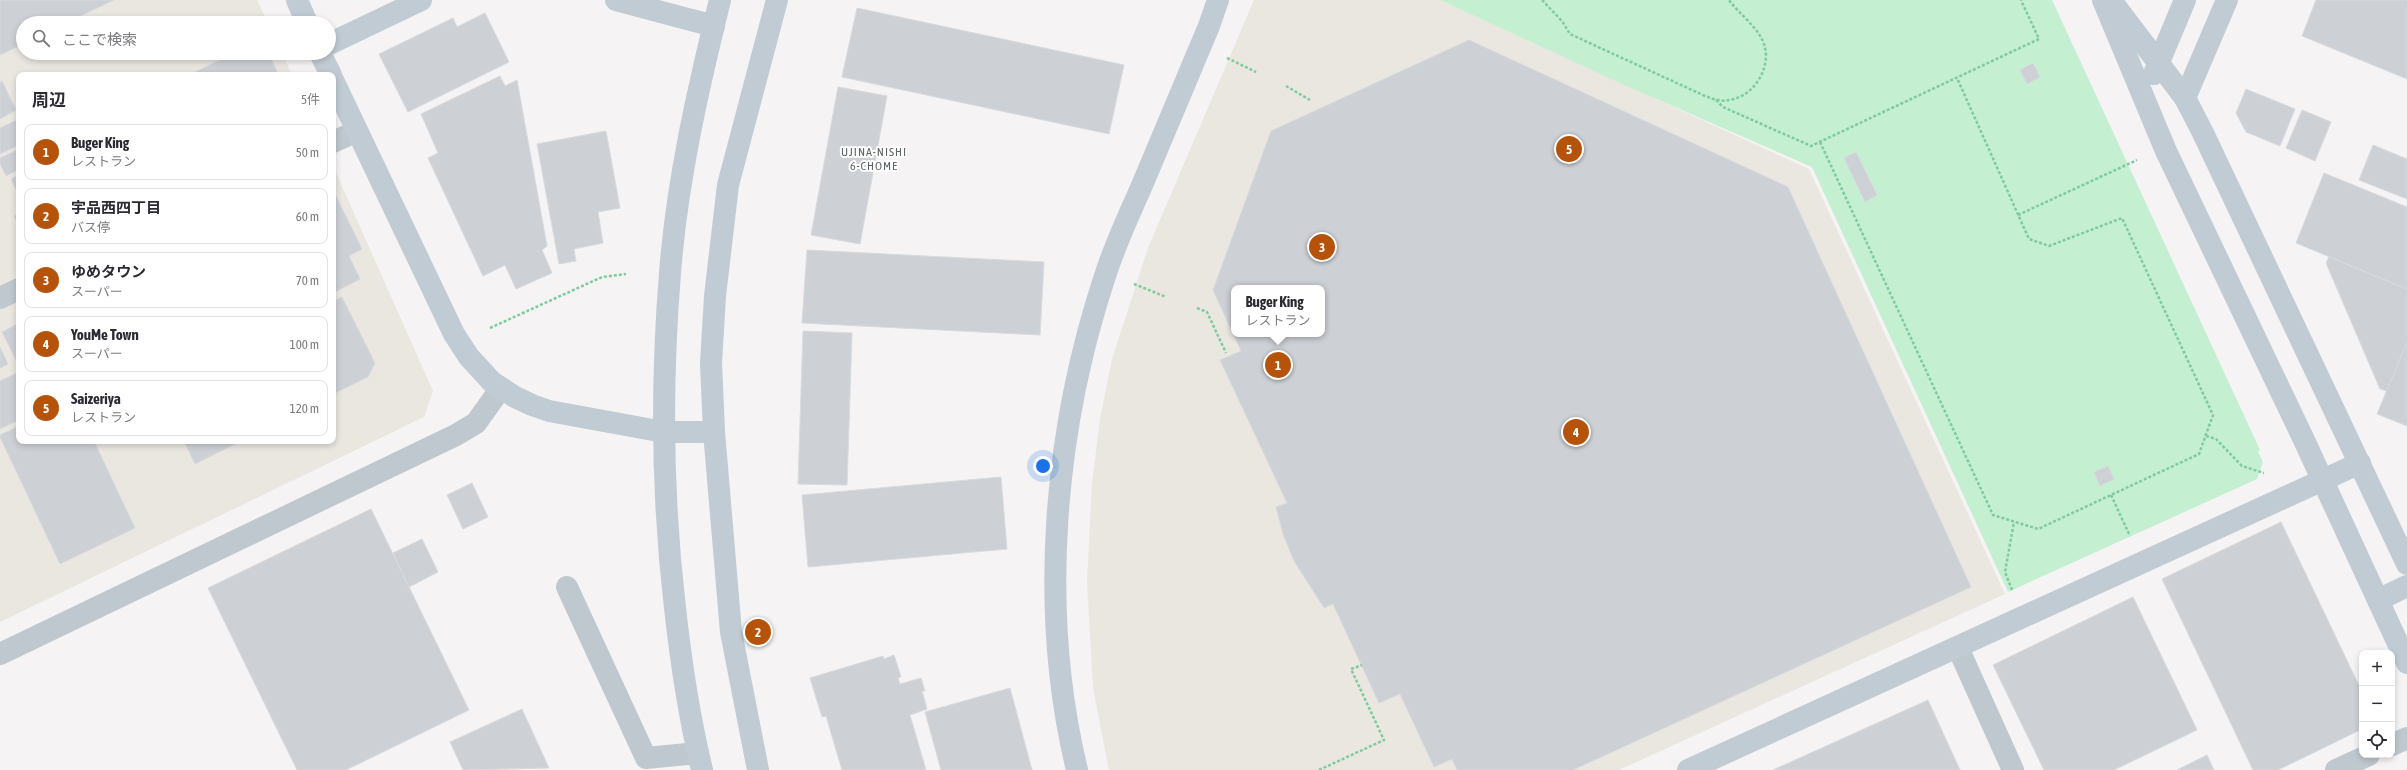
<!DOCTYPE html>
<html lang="ja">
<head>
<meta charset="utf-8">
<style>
  :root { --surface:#fff; --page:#f7f7f7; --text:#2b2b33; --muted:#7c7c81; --line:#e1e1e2; --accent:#b45309 }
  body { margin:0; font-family:"Asap Condensed","Noto Sans JP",sans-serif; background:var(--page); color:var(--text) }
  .controls { position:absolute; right:12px; bottom:12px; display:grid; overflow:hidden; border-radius:8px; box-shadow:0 2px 6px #0003 }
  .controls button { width:36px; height:36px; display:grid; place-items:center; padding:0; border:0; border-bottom:1px solid var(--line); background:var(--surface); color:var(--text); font:20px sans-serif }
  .you { position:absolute; left:1043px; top:466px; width:14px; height:14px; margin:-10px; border:3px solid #fff; border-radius:50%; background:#1a73e8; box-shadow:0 0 0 6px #1a73e833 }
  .badge { display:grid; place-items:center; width:26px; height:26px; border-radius:50%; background:var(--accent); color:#fff; font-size:13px; font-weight:700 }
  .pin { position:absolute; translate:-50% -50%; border:2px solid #fff; box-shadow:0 1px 4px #0006 }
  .popup { position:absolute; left:1231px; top:285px; width:94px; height:52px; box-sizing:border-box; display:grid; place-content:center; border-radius:8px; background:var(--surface); filter:drop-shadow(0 1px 3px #0005); font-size:13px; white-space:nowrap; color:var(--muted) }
  .popup b { font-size:15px; color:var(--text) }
  .popup::after { content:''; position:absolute; left:50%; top:100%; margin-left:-8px; border:8px solid transparent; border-top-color:var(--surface) }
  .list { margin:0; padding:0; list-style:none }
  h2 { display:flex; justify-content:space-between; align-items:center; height:52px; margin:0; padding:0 16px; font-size:17px }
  h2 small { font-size:13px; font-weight:400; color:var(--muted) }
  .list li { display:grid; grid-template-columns:26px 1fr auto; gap:12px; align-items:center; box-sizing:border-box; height:56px; margin:0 8px 8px; padding:0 8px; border:1px solid var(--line); border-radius:8px }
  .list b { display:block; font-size:15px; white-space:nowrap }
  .list p { margin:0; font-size:13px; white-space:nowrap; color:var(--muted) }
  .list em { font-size:13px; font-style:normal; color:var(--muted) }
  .icon { flex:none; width:22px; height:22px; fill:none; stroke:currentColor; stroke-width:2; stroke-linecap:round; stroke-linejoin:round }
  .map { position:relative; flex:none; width:2407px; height:770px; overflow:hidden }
  .search { position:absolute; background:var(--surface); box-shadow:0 2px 6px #0003; left:16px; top:16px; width:320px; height:44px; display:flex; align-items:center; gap:10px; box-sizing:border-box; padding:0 14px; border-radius:22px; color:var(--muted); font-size:15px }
  .panel { position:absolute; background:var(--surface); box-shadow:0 2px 6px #0003; left:16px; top:72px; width:320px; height:372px; border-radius:8px }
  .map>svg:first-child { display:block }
  .commercial { fill:#eae7e1; fill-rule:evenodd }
  .green { fill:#c5efd1 }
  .building { fill:#cdd0d5; stroke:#d7dade; fill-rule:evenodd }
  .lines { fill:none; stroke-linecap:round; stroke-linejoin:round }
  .path { stroke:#7ecc9e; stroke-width:2.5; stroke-dasharray:3 2; stroke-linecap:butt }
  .street { stroke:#bfc8ce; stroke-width:22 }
  .secondary { stroke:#c0cbd3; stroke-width:22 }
  .labels { text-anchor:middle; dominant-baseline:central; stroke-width:4; stroke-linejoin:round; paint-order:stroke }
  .neighbourhood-label { font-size:12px; letter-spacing:1px; fill:#5f6467; stroke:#fff }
</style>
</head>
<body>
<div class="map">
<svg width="2407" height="770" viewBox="0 0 2407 770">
  <rect width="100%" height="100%" fill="#f5f3f3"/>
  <!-- commercial -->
  <g class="commercial">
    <path d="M0,0h257l11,23h-245v30h259l10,22h-273v366h314v-275l100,225 -9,26 -424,205z"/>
    <path d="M1254,0h186l369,169 196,425 -386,176h-510l-16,-82 -6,-106 5,-98 8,-65 12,-60 36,-111zM1234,288h88v46h-88z"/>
  </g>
  <!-- green -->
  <path class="green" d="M1440,0h612l208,450 -2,2 5,10 -6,17 -249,113 -196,-425 -190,-83z"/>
  <!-- building -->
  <g class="building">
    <path d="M0,0h114l-48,23h-43v21l-23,11z"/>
    <path d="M2316,0h91v79l-105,-43z"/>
    <path d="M857,8l267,57 -15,69 -267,-57z"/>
    <path d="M485,13l24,49 -101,50 -29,-58 74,-36 4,9z"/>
    <path d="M1469,40l319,147 183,400 -398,183h-116l-5,-11 -18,8 -34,-73 -21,9 -46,-99 -9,4 -30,-47 -11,-27 -7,-27 11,-4 -67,-143 21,-9 -28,-61 58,-159zM1234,288h88v46h-88z"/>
    <path d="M234,53h34l11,22h-90z"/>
    <path d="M2033,63l7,14 -13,7 -7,-14z"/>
    <path d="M500,76l5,10 12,-6 30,166 -5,4 10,23 -36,16 -11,-24 -22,11 -55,-118 10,-5 -17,-39z"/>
    <path d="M2,81l14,29 -16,9v-37z"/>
    <path d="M838,87l49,9 -27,148 -49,-9z"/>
    <path d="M2246,89l49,20 -15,37 -34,-14 -10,-19z"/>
    <path d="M2302,110l29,12 -16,39 -29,-13z"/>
    <path d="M19,119v26l-19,9v-26z"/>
    <path d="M606,131l14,77 -22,4 5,31 -29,6 2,12 -17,3 -22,-120z"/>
    <path d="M2373,145l34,14v40l-48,-19z"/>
    <path d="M19,149v20l-13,7 -6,-12v-6z"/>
    <path d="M1856,152l21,43 -12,7 -21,-44z"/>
    <path d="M2324,173l83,34v82l-111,-46z"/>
    <path d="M19,175v21l-8,-17z"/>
    <path d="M334,192l28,57 -13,7 11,23 -27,14z"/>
    <path d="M19,214v12l-5,-10z"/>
    <path d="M807,250l237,12 -4,73 -238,-12z"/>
    <path d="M2329,257l78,32v53l-20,49 -7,-2 -54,-126z"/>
    <path d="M342,297l33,66 -7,14 -35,17v-93z"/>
    <path d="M19,323v38l-2,1 -15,-30z"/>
    <path d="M803,331l49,2 -5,152 -49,-1z"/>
    <path d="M2407,342v84l-30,-12z"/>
    <path d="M0,347l8,17 -8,4z"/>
    <path d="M19,372v48l-19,9v-48z"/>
    <path d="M19,426v15h75l41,87 -75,36 -60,-127v-2z"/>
    <path d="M184,441h57l-46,23z"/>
    <path d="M2108,466l6,13 -14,7 -6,-14z"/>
    <path d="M1001,477l6,72 -199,18 -6,-72z"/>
    <path d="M472,483l16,34 -25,12 -16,-34z"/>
    <path d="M371,509l98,201 -123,60h-49l-89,-182z"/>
    <path d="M2281,522l81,170v37l-84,41h-25l-91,-191z"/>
    <path d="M422,539l16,33 -29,15 -16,-34z"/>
    <path d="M2133,597l64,133 -83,40h-70l-51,-105z"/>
    <path d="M894,655l7,22 -3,1 2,6 21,-6 4,13h-3l5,18 -17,6 16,55h-84l-16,-54 -4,1 -12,-39 73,-22 1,3z"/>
    <path d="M1010,688l22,82h-91l-16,-58z"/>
    <path d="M1928,700l32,70h-187z"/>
    <path d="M522,709l27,59 -86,2 -13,-28z"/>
    <path d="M2207,755l7,15h-37z"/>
  </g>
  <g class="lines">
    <!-- path -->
    <g class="path">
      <path d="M1542,0l20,21 8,13 135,62c8,3 16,6 24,4 25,-3 43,-33 35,-56 -6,-17 -25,-30 -35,-44"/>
      <path d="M1227,58l29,14"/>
      <path d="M1286,86l24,14"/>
      <path d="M1716,100l7,7 88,39 228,-107 -18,-39"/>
      <path d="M1820,142l173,373 45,14 161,-75 14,-39 -91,-197 -73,28 -20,-7 -72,-161"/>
      <path d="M2018,215l119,-55"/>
      <path d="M1134,284l32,13"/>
      <path d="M1197,308l10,4 19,41"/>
      <path d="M490,328l112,-51 24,-3"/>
      <path d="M2206,436l10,3 26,27 22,7"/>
      <path d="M2111,495l19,41"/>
      <path d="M2012,590l-7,-18 9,-50"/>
      <path d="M1319,770l65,-30 -33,-71 11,-4"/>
    </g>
    <!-- street -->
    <g class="street">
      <path d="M333,142l24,-11"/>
      <path d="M0,298l19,-9"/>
      <path d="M567,587l79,171 52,-5"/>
      <path d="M1958,648l55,122"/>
      <path d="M0,654l456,-219 20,-12 25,-35"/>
      <path d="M2392,745l15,-7"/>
      <path d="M2336,770l33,-15"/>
    </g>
    <!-- secondary -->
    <g class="secondary">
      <path d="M297,0l10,23"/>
      <path d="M616,0l98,26"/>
      <path d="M2103,0l63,151 138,289 103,223"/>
      <path d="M2227,0l-42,98 18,35 204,431"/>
      <path d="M2113,3l72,95"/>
      <path d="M329,44l92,-44"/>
      <path d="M320,53l11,22"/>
      <path d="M2154,74l31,-74"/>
      <path d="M333,80l121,254 15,23 23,25 23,15 17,8 17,6 115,21h50"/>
      <path d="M2378,600l29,-14"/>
      <path d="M702,770c-13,-53 -21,-108 -27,-162 -13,-111 -14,-224 -5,-335 7,-92 28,-184 50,-273"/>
      <path d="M758,770l-27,-138 -17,-200 -3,-69 4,-67 13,-111 49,-185"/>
      <path d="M1077,770c-39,-161 -23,-342 29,-497 10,-31 24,-60 37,-90 22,-52 44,-105 66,-157l9,-26"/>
      <path d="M1688,770l672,-307"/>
    </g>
  </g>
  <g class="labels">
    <!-- neighbourhood labels -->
    <g class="neighbourhood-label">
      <text x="874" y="152">UJINA-NISHI<tspan x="874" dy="14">6-CHOME</tspan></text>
    </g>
  </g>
</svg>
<div class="controls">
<button>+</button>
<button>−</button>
<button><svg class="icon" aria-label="locate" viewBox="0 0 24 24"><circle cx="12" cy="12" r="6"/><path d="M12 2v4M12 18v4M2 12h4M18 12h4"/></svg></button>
</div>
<div class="you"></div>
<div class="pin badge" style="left:1278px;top:365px">1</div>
<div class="popup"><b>Buger King</b>レストラン</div>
<div class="pin badge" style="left:758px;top:632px">2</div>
<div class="pin badge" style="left:1322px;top:247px">3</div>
<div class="pin badge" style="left:1576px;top:432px">4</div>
<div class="pin badge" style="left:1569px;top:149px">5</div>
<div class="search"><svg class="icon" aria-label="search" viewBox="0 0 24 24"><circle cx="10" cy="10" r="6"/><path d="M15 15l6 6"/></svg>ここで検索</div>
<section class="panel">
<h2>周辺<small>5件</small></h2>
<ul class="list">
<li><span class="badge">1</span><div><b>Buger King</b><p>レストラン</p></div><em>50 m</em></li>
<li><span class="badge">2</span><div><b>宇品西四丁目</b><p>バス停</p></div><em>60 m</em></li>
<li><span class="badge">3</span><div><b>ゆめタウン</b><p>スーパー</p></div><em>70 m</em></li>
<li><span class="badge">4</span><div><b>YouMe Town</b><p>スーパー</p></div><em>100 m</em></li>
<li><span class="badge">5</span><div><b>Saizeriya</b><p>レストラン</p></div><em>120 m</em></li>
</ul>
</section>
</div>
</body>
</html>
